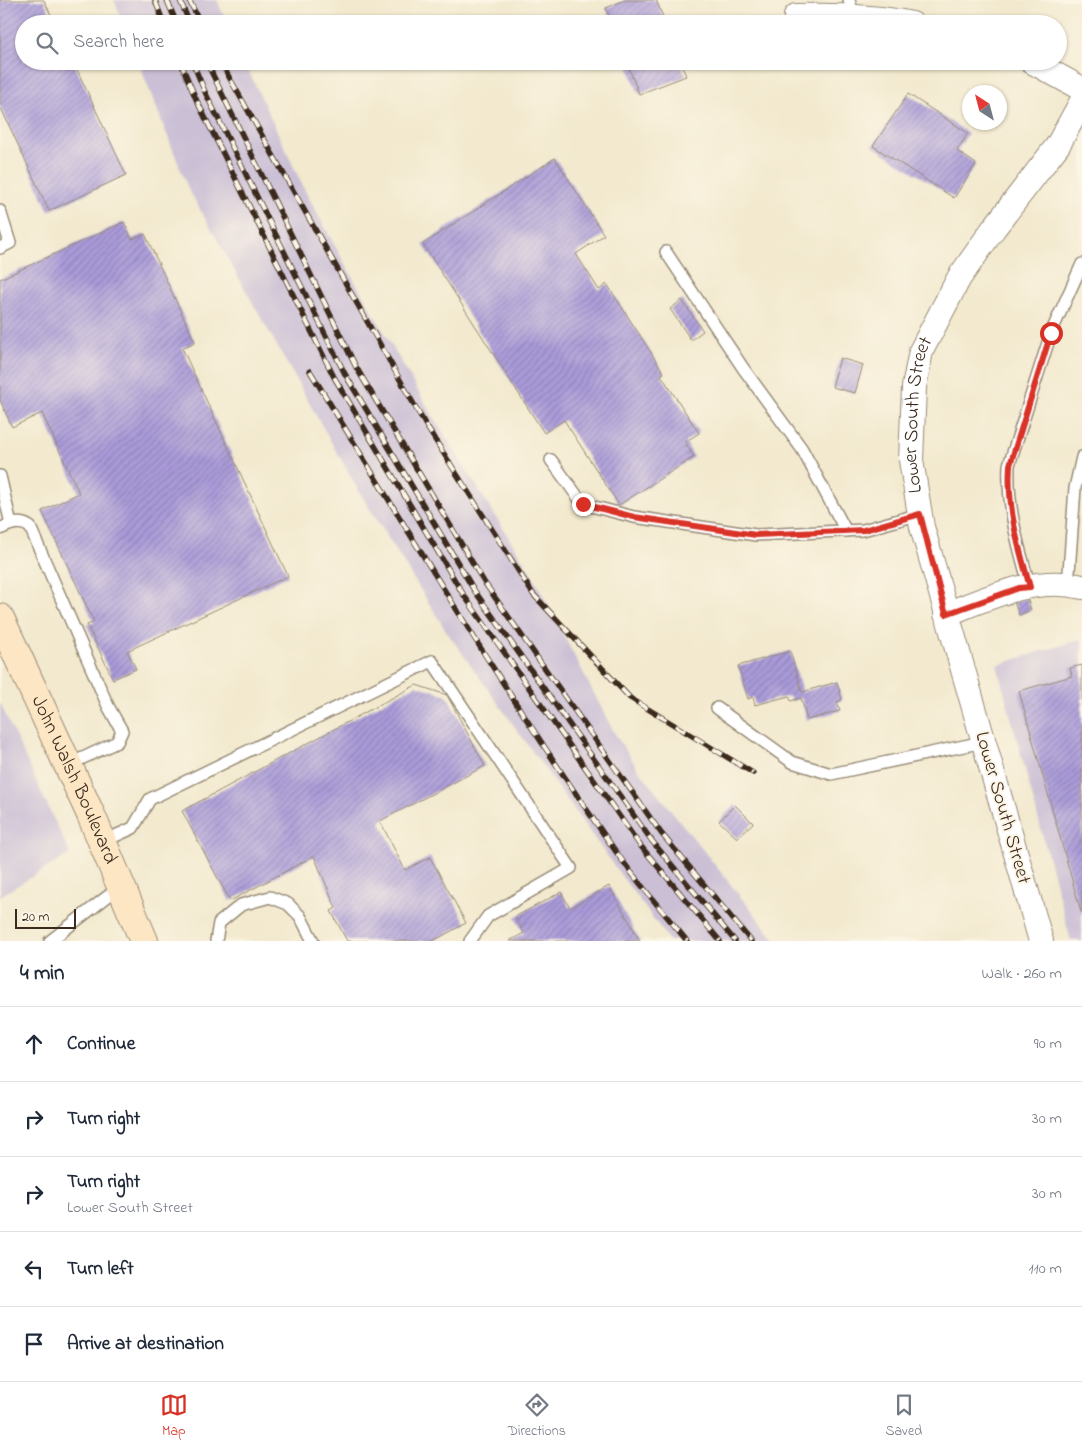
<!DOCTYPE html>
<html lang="en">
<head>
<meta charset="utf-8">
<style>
  :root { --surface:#fff; --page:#f2f2f3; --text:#1f2937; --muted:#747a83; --line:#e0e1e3; --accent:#d93025 }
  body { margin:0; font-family:"Indie Flower",sans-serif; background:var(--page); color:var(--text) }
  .compass { position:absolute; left:962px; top:85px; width:45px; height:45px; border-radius:50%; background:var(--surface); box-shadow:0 1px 4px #0004; rotate:324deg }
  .scale { position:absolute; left:15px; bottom:12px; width:61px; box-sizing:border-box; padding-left:5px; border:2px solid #3b2a1e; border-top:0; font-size:14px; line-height:18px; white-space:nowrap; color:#3b2a1e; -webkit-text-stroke:4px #fcf5e5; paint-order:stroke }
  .stop { position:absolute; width:15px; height:15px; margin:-11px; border:4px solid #d93025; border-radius:50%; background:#fff }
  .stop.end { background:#d93025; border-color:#fff; box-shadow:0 1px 5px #0008 }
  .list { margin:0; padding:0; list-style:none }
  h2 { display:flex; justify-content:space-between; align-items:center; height:65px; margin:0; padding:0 20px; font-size:21px }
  h2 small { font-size:16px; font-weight:400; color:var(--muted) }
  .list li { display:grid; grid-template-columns:32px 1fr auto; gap:15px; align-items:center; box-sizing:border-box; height:75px; padding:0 20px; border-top:1px solid var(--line) }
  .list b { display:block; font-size:19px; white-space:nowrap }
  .list p { margin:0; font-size:16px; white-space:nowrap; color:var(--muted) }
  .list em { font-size:16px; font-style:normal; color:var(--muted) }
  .icon { flex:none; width:28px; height:28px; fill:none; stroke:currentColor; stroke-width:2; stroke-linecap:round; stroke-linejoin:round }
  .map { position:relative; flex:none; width:1082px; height:941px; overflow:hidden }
  .search { position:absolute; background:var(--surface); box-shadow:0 1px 4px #0004; left:15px; right:15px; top:15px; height:55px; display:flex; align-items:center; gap:12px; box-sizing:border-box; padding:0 18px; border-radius:28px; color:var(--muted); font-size:19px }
  .sheet { height:440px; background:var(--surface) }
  nav { display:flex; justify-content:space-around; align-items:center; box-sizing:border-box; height:70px; border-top:1px solid var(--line); background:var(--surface); font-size:14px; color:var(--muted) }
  nav a { display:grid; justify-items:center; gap:2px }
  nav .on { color:var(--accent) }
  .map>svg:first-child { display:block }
  .industrial { fill:#cbbfd5 }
  .building { fill:url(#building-hatch) }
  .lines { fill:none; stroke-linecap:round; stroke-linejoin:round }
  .lane-casing { stroke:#968a76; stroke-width:14 }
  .street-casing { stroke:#968a76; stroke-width:26 }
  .secondary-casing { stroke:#968a76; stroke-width:30 }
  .lane { stroke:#fff; stroke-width:11 }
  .street { stroke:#fff; stroke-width:24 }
  .secondary { stroke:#fce6c4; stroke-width:28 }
  .rail-casing { stroke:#3b2a1e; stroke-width:5.5 }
  .rail { stroke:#fcf5e5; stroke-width:4; stroke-dasharray:11; stroke-linecap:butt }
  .route { stroke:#d93025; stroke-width:6 }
  .labels { text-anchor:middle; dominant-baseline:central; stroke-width:4; stroke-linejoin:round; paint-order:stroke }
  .street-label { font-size:20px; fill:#3b2a1e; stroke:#fcf5e5 }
</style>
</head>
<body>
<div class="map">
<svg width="1082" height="941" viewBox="0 0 1082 941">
  <defs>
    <pattern id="building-hatch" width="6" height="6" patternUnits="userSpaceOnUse" patternTransform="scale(1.25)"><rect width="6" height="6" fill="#aa9bda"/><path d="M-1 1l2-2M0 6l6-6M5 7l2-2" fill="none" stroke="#8c7fb0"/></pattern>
  </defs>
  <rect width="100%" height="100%" fill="#fcf5e5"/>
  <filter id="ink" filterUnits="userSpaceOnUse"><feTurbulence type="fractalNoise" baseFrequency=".02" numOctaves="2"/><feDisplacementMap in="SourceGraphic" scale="10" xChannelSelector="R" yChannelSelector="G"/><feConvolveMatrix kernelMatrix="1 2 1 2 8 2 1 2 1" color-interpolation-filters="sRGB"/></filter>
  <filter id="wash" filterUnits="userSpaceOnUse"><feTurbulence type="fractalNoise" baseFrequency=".0096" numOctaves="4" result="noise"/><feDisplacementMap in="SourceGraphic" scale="20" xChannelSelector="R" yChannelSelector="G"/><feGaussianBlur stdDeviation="1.12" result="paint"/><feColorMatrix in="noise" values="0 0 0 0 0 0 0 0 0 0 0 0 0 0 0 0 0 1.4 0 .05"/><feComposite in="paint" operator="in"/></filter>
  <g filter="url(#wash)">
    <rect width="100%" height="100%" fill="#f2e9ce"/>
    <!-- industrial -->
    <g class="industrial">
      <path d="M114,0h103l10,24h-103z"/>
      <path d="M138,61h106l62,132 39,71 84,146 105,168 81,156 23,35 138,172h-106l-50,-67 -173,-242 -87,-139 -172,-305z"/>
      <path d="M1082,639v302h-11l-74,-276z"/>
      <path d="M0,703l70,151 -70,42z"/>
    </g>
    <g id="blocks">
      <!-- building -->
      <g class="building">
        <path d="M0,0h44l11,24h-31v37h49l53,114 -77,36 -49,-105z"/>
        <path d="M625,0h31l10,24h-54l-6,-16z"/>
        <path d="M626,61h54l6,15 -47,18z"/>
        <path d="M908,94l60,39 -11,18 19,13 -22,34 -81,-52z"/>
        <path d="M555,158l49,77 -28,19 23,36 8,-6 57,89 -3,2 38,58 -14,9 9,15 -75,48 -55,-85 -20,13 -121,-189z"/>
        <path d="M124,222l8,17 13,-5 50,108 -13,6 106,228 -161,75 9,18 -23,10 -26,-54 7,-3 -52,-111 37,-18 -37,-80 -30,14 -12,-27v-121z"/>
        <path d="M682,300l21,31 -12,9 -21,-31z"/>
        <path d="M840,358l23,7 -8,28 -23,-6z"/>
        <path d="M1027,598l4,12 -12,5 -5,-13z"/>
        <path d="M790,651l12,41 35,-10 5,18 -5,2 3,9 -33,9 -6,-22 -10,3 -2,-5 -34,9 -2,-8 -5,2 -10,-33z"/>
        <path d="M1082,665v247h-1l-62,-221 53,-15 -2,-8z"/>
        <path d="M416,685l31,10 38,71 -105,55 25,49 25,-13 36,66 -33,18h-86l-16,-30 5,-3 -22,-52 -84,45 -48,-90z"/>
        <path d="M735,805l18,18 -16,15 -18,-17z"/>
        <path d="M609,886l31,55h-131l15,-8 -9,-16 46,-25 9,16z"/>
      </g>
    </g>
  </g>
  <g filter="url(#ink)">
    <use href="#blocks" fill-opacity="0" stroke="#968a76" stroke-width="1"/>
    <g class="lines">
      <!-- lane casing -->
      <g class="lane-casing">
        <g id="lane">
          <path d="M849,0l5,17"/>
          <path d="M0,211l10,32 -10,5"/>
          <path d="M666,252l77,116 59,81 44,82"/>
          <path d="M551,460l32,44 51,13 122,18 107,-5 57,-16"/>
          <path d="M0,476l11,48"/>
          <path d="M0,529c10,-5 20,-9 30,-2l78,179 14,25 -5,11 -49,23"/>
          <path d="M1068,586l7,-98 7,-31"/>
          <path d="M1030,587c-12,-41 -23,-80 -21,-122l42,-132 31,-69"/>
          <path d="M717,708l75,54 39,12 152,-32"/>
          <path d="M102,842l31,-14 17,-29 282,-138 139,207 -83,48 -18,25"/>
          <path d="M50,941l71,-55"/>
          <path d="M216,941l3,-18 22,-18 29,-8 18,7 12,12 13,25"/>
        </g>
      </g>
      <!-- street casing -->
      <g class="street-casing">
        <g id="street">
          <path d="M796,16c39,-1 78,0 116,8"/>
          <path d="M1031,61l51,28"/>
          <path d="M946,614c42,-16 90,-39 136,-27"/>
          <path id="s1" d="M1041,941l-119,-414 -11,-67 3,-73 7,-36 38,-73 35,-50 64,-83 24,-44"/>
        </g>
      </g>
      <!-- secondary casing -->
      <g class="secondary-casing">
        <g id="secondary">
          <path id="s2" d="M0,618l91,197 53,126"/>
        </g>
      </g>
      <!-- lane -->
      <use href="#lane" class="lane"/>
      <!-- street -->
      <use href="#street" class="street"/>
      <!-- secondary -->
      <use href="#secondary" class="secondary"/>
      <!-- rail casing -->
      <g class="rail-casing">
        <g id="rail">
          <path d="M155,0l9,24"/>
          <path d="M167,0l10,24"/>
          <path d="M180,0l10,24"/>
          <path d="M189,0l12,24"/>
          <path d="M180,61l16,38 138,278 129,217 176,250 81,97"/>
          <path d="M192,61l13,31 140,282 129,216 178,251 83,100"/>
          <path d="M206,61l150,306 128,215 177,251 90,108"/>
          <path d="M220,61l205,363 108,170 97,104 123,75"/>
          <path d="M310,371c100,163 198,328 309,485 21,29 45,57 68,85"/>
        </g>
      </g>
      <!-- rail -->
      <use href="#rail" class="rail"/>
    </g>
  </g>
  <g class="lines" filter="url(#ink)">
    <!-- route -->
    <path class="route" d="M583,504l51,13 122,18 108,-5 56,-16 26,100 73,-26 11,-1c-12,-41 -23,-80 -20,-122l41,-132"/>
  </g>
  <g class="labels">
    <!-- street labels -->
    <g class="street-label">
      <text stroke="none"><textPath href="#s1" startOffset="544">Lower South Street</textPath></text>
      <text stroke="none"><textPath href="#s2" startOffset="178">John Walsh Boulevard</textPath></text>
      <text transform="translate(1002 808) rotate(74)">Lower South Street</text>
    </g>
  </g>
</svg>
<svg class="compass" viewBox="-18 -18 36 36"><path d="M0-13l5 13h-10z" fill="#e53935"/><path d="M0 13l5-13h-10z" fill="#747a83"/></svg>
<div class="scale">20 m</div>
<div class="stop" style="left:1051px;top:333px"></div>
<div class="stop end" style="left:583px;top:504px"></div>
<div class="search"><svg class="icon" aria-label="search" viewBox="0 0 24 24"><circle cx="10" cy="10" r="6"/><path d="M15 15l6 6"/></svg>Search here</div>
</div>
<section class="sheet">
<h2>4 min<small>Walk · 260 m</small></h2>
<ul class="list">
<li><svg class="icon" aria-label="ahead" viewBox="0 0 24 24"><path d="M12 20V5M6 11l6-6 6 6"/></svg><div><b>Continue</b></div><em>90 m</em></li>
<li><svg class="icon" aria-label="right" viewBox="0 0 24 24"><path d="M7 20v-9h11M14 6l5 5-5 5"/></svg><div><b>Turn right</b></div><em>30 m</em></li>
<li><svg class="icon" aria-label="right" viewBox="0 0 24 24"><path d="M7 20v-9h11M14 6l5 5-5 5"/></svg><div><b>Turn right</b><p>Lower South Street</p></div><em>30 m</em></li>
<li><svg class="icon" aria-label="left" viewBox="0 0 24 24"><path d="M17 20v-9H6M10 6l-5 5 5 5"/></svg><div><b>Turn left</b></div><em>110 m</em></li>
<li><svg class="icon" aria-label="arrive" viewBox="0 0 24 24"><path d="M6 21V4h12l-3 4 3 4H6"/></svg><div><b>Arrive at destination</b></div></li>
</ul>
</section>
<nav>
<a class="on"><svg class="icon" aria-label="map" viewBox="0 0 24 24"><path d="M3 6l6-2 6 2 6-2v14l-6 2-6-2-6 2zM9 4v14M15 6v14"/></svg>Map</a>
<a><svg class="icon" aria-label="directions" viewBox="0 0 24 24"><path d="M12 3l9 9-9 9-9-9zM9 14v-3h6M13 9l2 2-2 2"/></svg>Directions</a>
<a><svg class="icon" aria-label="saved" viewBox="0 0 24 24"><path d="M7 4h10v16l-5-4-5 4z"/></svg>Saved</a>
</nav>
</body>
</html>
